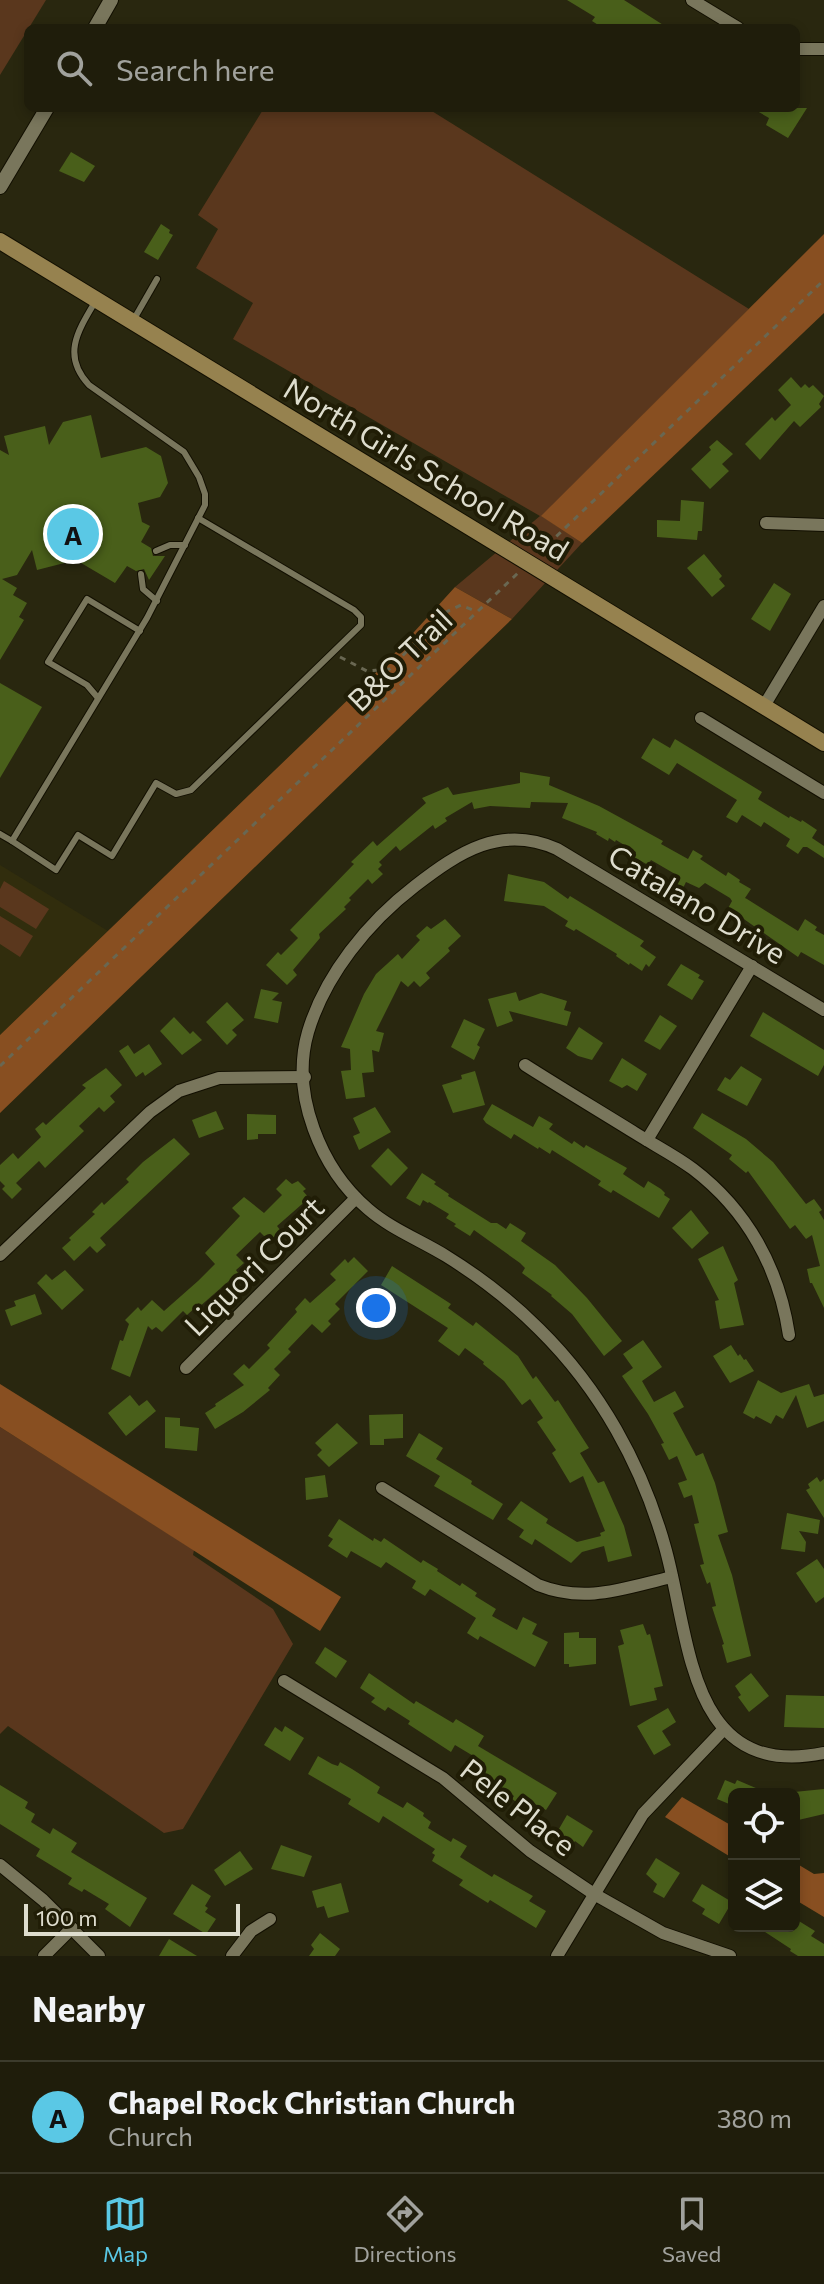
<!DOCTYPE html>
<html lang="en">
<head>
<meta charset="utf-8">
<style>
  :root { --surface:#1f1d0b; --page:#2c2a19; --text:#f1f3f6; --muted:#a1a29d; --line:#3c3b2c; --accent:#5ac8e5 }
  body { margin:0; font-family:Commissioner,sans-serif; background:var(--page); color:var(--text) }
  .controls { position:absolute; right:24px; bottom:24px; display:grid; overflow:hidden; border-radius:12px; box-shadow:0 4px 12px #0003 }
  .controls button { width:72px; height:72px; display:grid; place-items:center; padding:0; border:0; border-bottom:2px solid var(--line); background:var(--surface); color:var(--text); font:40px sans-serif }
  .scale { position:absolute; left:24px; bottom:20px; width:216px; box-sizing:border-box; padding-left:8px; border:4px solid #deddce; border-top:0; font-size:22px; line-height:28px; white-space:nowrap; color:#deddce; -webkit-text-stroke:6px #201d06; paint-order:stroke }
  .you { position:absolute; left:376px; top:1308px; width:28px; height:28px; margin:-20px; border:6px solid #fff; border-radius:50%; background:#1a73e8; box-shadow:0 0 0 12px #1a73e833 }
  .badge { display:grid; place-items:center; width:52px; height:52px; border-radius:50%; background:var(--accent); color:#111; font-size:26px; font-weight:700 }
  .pin { position:absolute; translate:-50% -50%; border:4px solid #fff; box-shadow:0 2px 8px #0006 }
  .list { margin:0; padding:0; list-style:none }
  h2 { display:flex; justify-content:space-between; align-items:center; height:104px; margin:0; padding:0 32px; font-size:34px }
  h2 small { font-size:26px; font-weight:400; color:var(--muted) }
  .list li { display:grid; grid-template-columns:52px 1fr auto; gap:24px; align-items:center; box-sizing:border-box; height:112px; padding:0 32px; border-top:2px solid var(--line) }
  .list b { display:block; font-size:30px; white-space:nowrap }
  .list p { margin:0; font-size:26px; white-space:nowrap; color:var(--muted) }
  .list em { font-size:26px; font-style:normal; color:var(--muted) }
  .icon { flex:none; width:44px; height:44px; fill:none; stroke:currentColor; stroke-width:2; stroke-linecap:round; stroke-linejoin:round }
  .map { position:relative; flex:none; width:824px; height:1956px; overflow:hidden }
  .search { position:absolute; background:var(--surface); box-shadow:0 4px 12px #0003; left:24px; right:24px; top:24px; height:88px; display:flex; align-items:center; gap:20px; box-sizing:border-box; padding:0 28px; border-radius:12px; color:var(--muted); font-size:30px }
  .sheet { height:216px; background:var(--surface) }
  nav { display:flex; justify-content:space-around; align-items:center; box-sizing:border-box; height:112px; border-top:2px solid var(--line); background:var(--surface); font-size:22px; color:var(--muted) }
  nav a { display:grid; justify-items:center; gap:4px }
  nav .on { color:var(--accent) }
  .map>svg:first-child { display:block }
  .built { fill:#312d0d }
  .green { fill:#5a371d }
  .forest { fill:#884f21 }
  .building { fill:#495f1a }
  .lines { fill:none; stroke-linecap:round; stroke-linejoin:round }
  .service-casing { stroke:#120f00; stroke-width:8 }
  .minor-casing { stroke:#120f00; stroke-width:14 }
  .tertiary-casing { stroke:#120f00; stroke-width:16 }
  .secondary-casing { stroke:#120f00; stroke-width:18 }
  .path { stroke:#696752; stroke-width:3; stroke-dasharray:6 6; stroke-linecap:butt }
  .service { stroke:#79765c; stroke-width:6 }
  .minor { stroke:#79765c; stroke-width:12 }
  .tertiary { stroke:#79765c; stroke-width:14 }
  .secondary { stroke:#96824f; stroke-width:16 }
  .labels { text-anchor:middle; dominant-baseline:central; stroke-width:8; stroke-linejoin:round; paint-order:stroke }
  .street-label { font-size:30px; fill:#deddce; stroke:#201d06 }
</style>
</head>
<body>
<div class="map">
<svg width="824" height="1956" viewBox="0 0 824 1956">
  <rect width="100%" height="100%" fill="#29270f"/>
  <!-- built -->
  <path class="built" d="M0,865l108,66 -108,104z"/>
  <!-- green -->
  <g class="green">
    <path d="M0,0h46l-46,75z"/>
    <path d="M264,108h163l322,201 -207,207 40,27 -70,76 -57,-32 85,-71 -307,-177 20,-36 -57,-35 22,-39 -20,-14z"/>
    <path d="M4,881l45,28 -13,20 -36,-22v-18z"/>
    <path d="M0,916l33,20 -13,21 -20,-13z"/>
    <path d="M0,1427l194,123 -1,5 80,54 20,35 -110,185 -19,4 -156,-107 -8,8z"/>
  </g>
  <!-- forest -->
  <g class="forest">
    <path d="M824,234v79l-242,230 -41,-27z"/>
    <path d="M455,587l57,32 -512,494v-78l384,-370z"/>
    <path d="M0,1384l341,213 -21,34 -320,-204z"/>
    <path d="M682,1797l52,30v32l-69,-42z"/>
    <path d="M794,1862l20,12 10,-1v44l-30,-18z"/>
  </g>
  <!-- building -->
  <g class="building">
    <path d="M567,0h57l44,28h-65l-11,-7 3,-4z"/>
    <path d="M752,108h55l-19,30 -22,-13 3,-7z"/>
    <path d="M71,152l24,14 -11,16 -25,-11z"/>
    <path d="M161,224l9,6 -1,3 4,2 -15,25 -14,-8z"/>
    <path d="M791,377l10,11 4,-4 4,4 4,-3 11,11 -5,8 2,3 -21,20 -6,-6 -34,39 -15,-16 27,-27 3,4 16,-16 -13,-15z"/>
    <path d="M91,415l10,43 45,-11 15,9 7,27 -8,14 -22,6 4,19 8,4 -9,16 10,6 2,8h12l-16,24 -5,-11 -8,2 -9,-5 -12,17 -39,-23 -39,10 -5,-20 -15,25 -15,4 15,9 -4,7 14,8 -8,14 5,3 -24,40v-210l9,5 -5,-19 41,-10 4,19 14,-23z"/>
    <path d="M717,440l16,14 -11,10 7,7 -19,18 -19,-20 20,-19 -2,-3z"/>
    <path d="M681,500l23,2 -2,29h-4l-1,9 -40,-3v-17l23,1z"/>
    <path d="M704,554l18,22 -3,3 6,7 -13,11 -25,-29z"/>
    <path d="M774,583l17,11 -21,37 -19,-12z"/>
    <path d="M0,683l42,24 -42,71z"/>
    <path d="M653,738l17,10 5,-9 87,53 -4,7 31,19 1,-2 11,6 1,-2 15,10 -5,8 12,8v12l-17,-11h-4l-5,7 -12,-8 4,-7 -26,-17 -3,5 -19,-12 -5,8 -11,-6 11,-17 -60,-37 -8,12 -28,-17z"/>
    <path d="M520,772l30,5 -1,8 50,21 64,35 -2,3 27,15 5,-9 10,6 -3,3 26,17 2,-4 12,8 -1,2 12,7 -6,9 2,1 51,32 7,-12 12,8 -2,3 9,5v30l-23,-13 -3,5 -57,-40 -2,3 -13,-8 6,-11 -2,-3 -25,-15 -6,5 -13,-6 -3,6 -12,-8 4,-6 -24,-14 -3,5 -14,-8 2,-5 -20,-12 -1,2 -6,-4 -1,3 -12,-7 1,-2 -35,-14 6,-15 -37,-1 -1,6 -40,-2 -16,3 -2,-7 -27,16 2,3 -12,8 -2,-4 -33,26 -4,-5 -17,16 3,3 -4,4 5,5 -11,10 -4,-5 -19,19 2,2 -7,7 2,2 -27,25 1,4 -27,32 4,5 -10,10 -21,-20 12,-13 3,3 17,-17 -8,-8 64,-66 -3,-2 22,-21 4,5 49,-43 -4,-5 26,-11 5,8 67,-12z"/>
    <path d="M508,874l36,8 24,17 2,-3 74,45 -4,5 16,11 -7,10 -3,-3 -4,7 -12,-8 -1,2 -13,-9 1,-2 -41,-25 -2,2 -9,-5 3,-5 -24,-15 -40,-5z"/>
    <path d="M445,919l16,17 -13,12 2,3 -24,22 4,5 -10,9 -6,-6 -6,6 -7,-6 -25,50 8,2 -5,19 -7,-2 2,22 -12,1 3,24 -19,2 -5,-28 10,-1 -1,-21 -9,-2 23,-53 12,-20 22,-20 4,5 18,-19 -4,-4 11,-10 4,3z"/>
    <path d="M681,964l19,11 -2,3 6,3 -12,19 -25,-15z"/>
    <path d="M261,989l18,4 -7,7 10,2 -4,21 -24,-5z"/>
    <path d="M516,992l3,9 22,-8 26,8 -3,9 7,2 -4,14 -58,-15 4,10 -16,6 -9,-28z"/>
    <path d="M227,1002l17,18 -12,10 5,5 -10,10 -21,-23z"/>
    <path d="M763,1012l61,38v15l-6,11 -68,-40z"/>
    <path d="M660,1015l17,11 -17,24 -16,-9z"/>
    <path d="M174,1017l16,17 3,-3 9,9 -20,15 -22,-24z"/>
    <path d="M464,1019l21,10 -8,16 3,2 -6,13 -23,-13z"/>
    <path d="M579,1027l24,16 -11,17 -14,-4 -12,-8z"/>
    <path d="M149,1044l13,20 -17,12 -2,-4 -7,5 -17,-26 9,-6 6,9z"/>
    <path d="M622,1058l25,16 -10,17 -10,-6 -5,3 -13,-7z"/>
    <path d="M741,1066l21,13 -15,27 -30,-16 8,-13 5,3z"/>
    <path d="M106,1068l16,17 -12,11 5,6 -11,10 -5,-5 -20,19 5,5 -39,37 -6,-7 -23,22 6,6 -10,10 -10,-10 3,-3 -5,-5v-16l13,-12 5,6 23,-22 -6,-8 8,-7 3,3 40,-37 -4,-3z"/>
    <path d="M475,1071l10,34 -32,8 -11,-28 20,-6 -1,-4z"/>
    <path d="M492,1104l41,23 6,-11 14,8 -4,5 23,15 2,-3 10,7 2,-3 41,23 -4,6 21,14 4,-7 13,8 4,4 -1,2 6,4 -11,19 -46,-28 -2,3 -13,-8 3,-4 -49,-31 -2,4 -11,-7 -1,2 -24,-15 -3,5 -25,-16 -3,-4z"/>
    <path d="M375,1107l16,25 -32,18 -6,-14 7,-3 -7,-15z"/>
    <path d="M216,1111l8,18 -25,9 -7,-18z"/>
    <path d="M702,1113l44,26 27,23 33,42 8,-5 8,11 -3,2 5,8v88l-12,-25h-2l-3,-14 13,-3 -8,-31 -6,4 -11,-14 -5,4 -42,-58 -2,2 -17,-14 3,-4 -39,-27z"/>
    <path d="M247,1114l29,1v19h-18v5l-11,1z"/>
    <path d="M174,1138l16,16 -90,84 6,7 -9,8 -7,-7 -16,15 -12,-13 9,-8 -2,-2 26,-24 -3,-2 10,-10 2,3 25,-23 -3,-3 17,-17z"/>
    <path d="M388,1148l20,20 -17,18 -20,-20z"/>
    <path d="M422,1173l14,9 -2,2 15,10 -1,2 43,27h6l9,6 4,-6 16,10 -5,8 34,24 32,33 35,43 -18,15 -32,-42 -21,-18 1,-1 -30,-22 3,-5 -5,-5 -46,-33 -4,6 -16,-10 2,-2 -10,-6 3,-4 -20,-12 -1,1 -5,-3 -3,6 -14,-8z"/>
    <path d="M286,1179l6,5 6,-3 8,8 -3,2 6,7 -32,28 4,5 -11,11 -10,-10 -24,23 8,8 -8,7 2,3 -40,35 -1,-2 -10,9 -4,-4 -21,21 -6,-5 -4,3 -4,-4 -18,51 -19,-8 9,-29 3,1 6,-17 -4,-4 13,-13 3,4 11,-11 12,11 34,-30 17,-17 -10,-11 35,-37 -8,-8 12,-11 20,16 18,-18 -6,-6z"/>
    <path d="M691,1210l18,23 -17,16 -20,-21z"/>
    <path d="M723,1246l15,34 -4,3 10,42 -24,4 -5,-28 4,-1 -21,-41z"/>
    <path d="M354,1257l14,14 -33,33 5,5 -12,12 3,3 -9,9 -10,-9 -24,25 3,3 -17,17 6,6 -12,13 2,2 -27,22 -28,17 -10,-16 11,-7 -1,-2 29,-19 -11,-11 11,-10 5,5 21,-21 -3,-3 30,-33 -2,-3 10,-11 5,5 26,-23 -6,-6 15,-15 3,4z"/>
    <path d="M392,1266l59,38 -3,4 25,18 3,-4 10,8 32,26 15,23 3,-3 19,26 3,-2 31,48 -9,5 18,30 6,-2 20,45 8,30 -24,6 -4,-16 -22,6 -11,11 -36,-24 -3,6 -13,-8 5,-7 -17,-11 14,-18 27,18 -2,4 31,19 24,-6 -1,-3 5,-2 -22,-55 -13,7 -18,-30 4,-3 -19,-28 6,-4 -13,-19 -8,6 -18,-24 -21,-17 1,-2 -19,-14 -6,8 -21,-15 10,-13 -67,-43z"/>
    <path d="M65,1270l19,20 -22,20 -25,-27 9,-9 6,6z"/>
    <path d="M35,1294l7,20 -31,12 -6,-16 11,-4 -2,-5z"/>
    <path d="M643,1340l19,27 -20,14 12,21 21,-11 9,16 -11,6 23,43 7,-3 12,30 13,49 -10,3 14,40 19,81 -24,7 -5,-18 2,-1 -12,-37 4,-1 -6,-24 -3,2 -7,-19 4,-1 -10,-40 5,-1 -7,-28 -8,3 -6,-15 9,-3 -10,-24 -8,4 -8,-16 3,-1 -16,-29 -26,-38 11,-8 -10,-14z"/>
    <path d="M731,1345l7,11 2,-2 4,6 2,-1 8,12 -24,12 -17,-27z"/>
    <path d="M758,1380l23,13 28,-9 5,13 10,-3v27l-17,7 -11,-33 -13,24 -7,-4 -5,9 -15,-8 -2,3 -11,-6z"/>
    <path d="M130,1395l9,11 8,-6 9,11 -30,25 -18,-23z"/>
    <path d="M403,1414v24l-19,1v6h-14l-1,-30z"/>
    <path d="M165,1417l15,1v8l19,2 -2,23 -32,-3z"/>
    <path d="M337,1423l21,20 -29,24 -12,-12 5,-5 -7,-7z"/>
    <path d="M419,1433l24,15 -7,11 36,22 -1,3 32,20 -10,16 -59,-34 6,-10 -34,-20z"/>
    <path d="M325,1475l3,22 -22,3 -1,-22z"/>
    <path d="M817,1477l3,5 4,-3v39l-18,-28 4,-2 -2,-4z"/>
    <path d="M787,1513l33,7 -2,14 -19,-3 7,11 -1,10 -24,-3z"/>
    <path d="M339,1519l34,22 1,-3 7,4 3,-4 37,25 2,-3 15,9 -1,2 23,15 2,-3 15,10 -2,3 21,13 -4,7 25,14 6,-13 14,7 -5,10 16,8 -13,25 -55,-31 -2,4 -11,-7 9,-15 -46,-29 -5,7 -13,-8 4,-7 -30,-19 -5,6 -30,-17 -4,7 -19,-12 5,-7 -5,-3z"/>
    <path d="M817,1559l7,10v28l-8,6 -20,-30z"/>
    <path d="M643,1624l4,11 3,-1 13,52 -9,2 3,12 -27,6 -12,-60 6,-2 -4,-14z"/>
    <path d="M579,1632v6h17v26l-27,3v-3h-5v-31z"/>
    <path d="M325,1647l22,14 -11,17 -21,-15z"/>
    <path d="M369,1673l45,31 2,-3 37,22 3,-4 28,17 -6,10 79,47 -11,17 -18,-10 -4,7 -12,-8 2,-3 -35,-24 6,-9 -30,-18 -4,7 -43,-28 2,-3 -22,-14 -3,4 -14,-9 4,-4 -15,-10z"/>
    <path d="M751,1673l18,23 -20,16 -11,-15 3,-2 -6,-9z"/>
    <path d="M786,1695l38,1v32l-40,-1z"/>
    <path d="M668,1708l8,14 -14,9 9,14 -17,10 -17,-29z"/>
    <path d="M285,1726l19,12 -14,23 -26,-16 11,-18 7,5z"/>
    <path d="M318,1756l14,8 6,2 2,-4 12,7 28,18 -3,6 26,15 4,-6 17,11 -1,3 8,6 -3,6 23,14 2,-4 14,8 -7,11 32,20 2,-3 39,22 -4,5 17,10 -10,17 -46,-28 -2,3 -29,-18 4,-5 -31,-19 3,-6 -3,-2 3,-4 -52,-33 -4,7 -31,-19 3,-5 -43,-25z"/>
    <path d="M725,1780l10,4 2,-4 33,14h-36v12l-17,-7z"/>
    <path d="M0,1785l28,17 -3,6 10,6 -4,8 19,12 3,-6 24,15 -6,9 76,46 -17,29 -25,-18 4,-5 -25,-15 -2,3 -14,-8 4,-6 -36,-22 4,-7 -40,-25z"/>
    <path d="M824,1789v25l-30,7v-29z"/>
    <path d="M567,1815l26,16 -10,16 -8,-6 -3,4 -16,-11z"/>
    <path d="M281,1845l31,11 -8,21 -33,-8z"/>
    <path d="M240,1851l13,18 -28,17 -11,-16z"/>
    <path d="M656,1858l24,15 -16,25 -11,-6 4,-8 -11,-10z"/>
    <path d="M341,1883l8,29 -21,6 -4,-12 -7,2 -5,-17z"/>
    <path d="M192,1884l19,12 -6,10 3,2 -3,4 11,7 -10,15 -33,-20z"/>
    <path d="M702,1884l30,18 -13,22 -17,-10 3,-5 -13,-8z"/>
    <path d="M794,1918l21,13 -4,5 13,8v12h-26l-8,-5 1,-2 -35,-23h38z"/>
    <path d="M320,1933l20,16 -5,7h-26l5,-7 -3,-4z"/>
    <path d="M169,1939l28,17h-38z"/>
  </g>
  <g class="lines">
    <!-- service casing -->
    <g class="service-casing">
      <g id="service">
        <path d="M134,319l23,-40"/>
        <path d="M156,551l14,-6h15"/>
        <path d="M141,574l2,15 14,12"/>
        <path d="M98,698l-11,-13 -39,-23 39,-63 53,32"/>
        <path d="M0,834l12,7 135,-223 58,-113v-11l-6,-17 -15,-25 -95,-67c-27,-29 -12,-53 6,-83"/>
        <path d="M12,841l44,29 22,-35 34,21 44,-73 20,11 15,-4 170,-165v-8l-7,-7 -156,-92"/>
      </g>
    </g>
    <!-- minor casing -->
    <g class="minor-casing">
      <g id="minor">
        <path d="M692,0l46,28"/>
        <path d="M796,49h28"/>
        <path d="M766,523l58,2"/>
        <path d="M764,706l60,-100"/>
        <path d="M701,718l123,75"/>
        <path d="M824,1010l-267,-161c-56,-25 -98,3 -142,37 -47,36 -90,89 -107,146 -18,62 13,137 60,177 23,20 52,31 78,47 34,21 65,45 93,73 61,60 103,136 126,218 26,91 22,234 159,206"/>
        <path d="M525,1065c36,23 73,45 110,68 19,12 39,22 58,36 54,41 86,99 96,166"/>
        <path d="M647,1140l105,-174"/>
        <path d="M0,1255l150,-143 29,-21 40,-13 86,-1"/>
        <path d="M186,1368l170,-170"/>
        <path d="M382,1488l156,97c48,19 86,3 134,-8"/>
        <path d="M284,1681l159,97 87,73 64,43 69,39 67,23"/>
        <path d="M0,1865l43,35 56,56"/>
        <path d="M44,1956l28,-28"/>
        <path d="M232,1956l19,-25 19,-12"/>
        <path d="M557,1956l86,-142 81,-85"/>
      </g>
    </g>
    <!-- tertiary casing -->
    <g class="tertiary-casing">
      <g id="tertiary">
        <path d="M95,28l16,-28"/>
        <path d="M0,187l47,-79"/>
      </g>
    </g>
    <!-- secondary casing -->
    <g class="secondary-casing">
      <path id="secondary" d="M0,241l824,502"/>
    </g>
    <!-- path -->
    <g class="path">
      <path d="M539,553l285,-273"/>
      <path d="M340,657l27,14 23,-2 52,-55 19,-9 16,7"/>
      <path d="M0,1066l519,-494"/>
    </g>
    <!-- service -->
    <use href="#service" class="service"/>
    <!-- minor -->
    <use href="#minor" class="minor"/>
    <!-- tertiary -->
    <use href="#tertiary" class="tertiary"/>
    <!-- secondary -->
    <use href="#secondary" class="secondary"/>
  </g>
  <g class="labels">
    <!-- street labels -->
    <g class="street-label">
      <text transform="translate(427 468) rotate(31)">North Girls School Road</text>
      <text transform="translate(399 659) rotate(-44)">B&amp;O Trail</text>
      <text transform="translate(698 903) rotate(31)">Catalano Drive</text>
      <text transform="translate(253 1265) rotate(-45)">Liquori Court</text>
      <text transform="translate(519 1806) rotate(38)">Pele Place</text>
    </g>
  </g>
</svg>
<div class="controls">
<button><svg class="icon" aria-label="locate" viewBox="0 0 24 24"><circle cx="12" cy="12" r="6"/><path d="M12 2v4M12 18v4M2 12h4M18 12h4"/></svg></button>
<button><svg class="icon" aria-label="layers" viewBox="0 0 24 24"><path d="M12 4l9 5-9 5-9-5zM3 14l9 5 9-5"/></svg></button>
</div>
<div class="scale">100 m</div>
<div class="you"></div>
<div class="pin badge" style="left:73px;top:534px">A</div>
<div class="search"><svg class="icon" aria-label="search" viewBox="0 0 24 24"><circle cx="10" cy="10" r="6"/><path d="M15 15l6 6"/></svg>Search here</div>
</div>
<section class="sheet">
<h2>Nearby<small></small></h2>
<ul class="list">
<li><span class="badge">A</span><div><b>Chapel Rock Christian Church</b><p>Church</p></div><em>380 m</em></li>
</ul>
</section>
<nav>
<a class="on"><svg class="icon" aria-label="map" viewBox="0 0 24 24"><path d="M3 6l6-2 6 2 6-2v14l-6 2-6-2-6 2zM9 4v14M15 6v14"/></svg>Map</a>
<a><svg class="icon" aria-label="directions" viewBox="0 0 24 24"><path d="M12 3l9 9-9 9-9-9zM9 14v-3h6M13 9l2 2-2 2"/></svg>Directions</a>
<a><svg class="icon" aria-label="saved" viewBox="0 0 24 24"><path d="M7 4h10v16l-5-4-5 4z"/></svg>Saved</a>
</nav>
</body>
</html>
